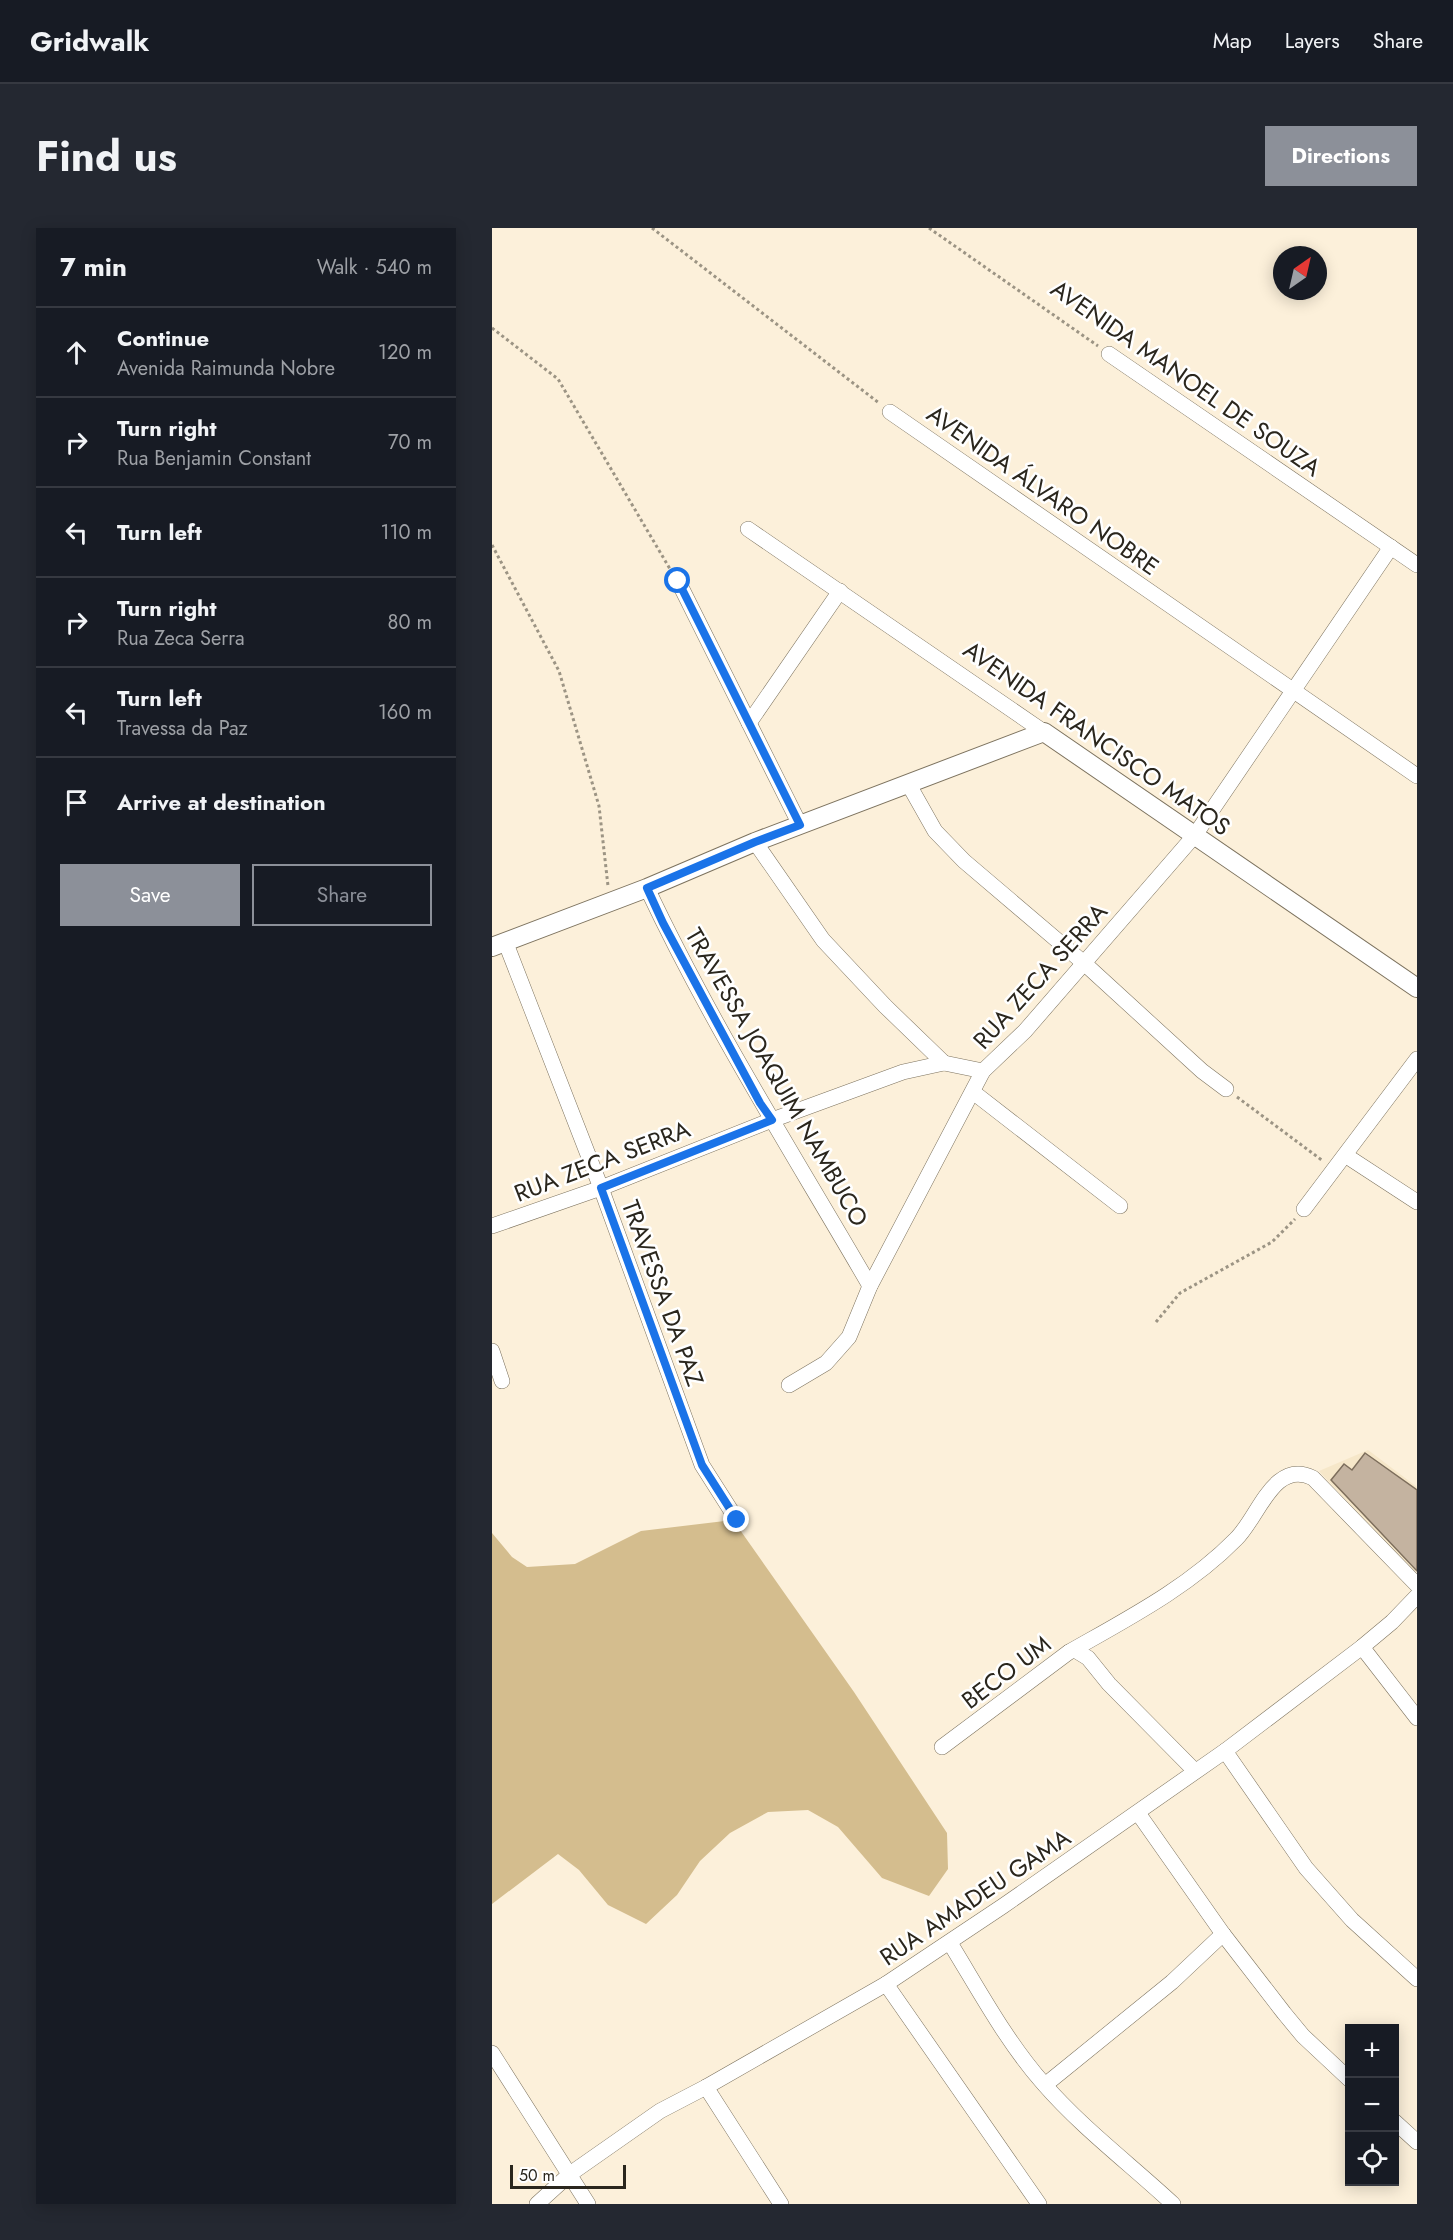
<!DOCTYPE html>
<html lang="en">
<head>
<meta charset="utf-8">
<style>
  :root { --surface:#171b24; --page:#242831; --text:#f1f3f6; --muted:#9ea1a6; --line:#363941; --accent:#8c9099 }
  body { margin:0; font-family:Jost,sans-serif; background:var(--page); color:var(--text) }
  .controls { position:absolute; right:18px; bottom:18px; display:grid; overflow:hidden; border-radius:0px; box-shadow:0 3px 15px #0003 }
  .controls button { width:54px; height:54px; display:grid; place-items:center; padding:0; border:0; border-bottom:2px solid var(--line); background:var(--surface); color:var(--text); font:30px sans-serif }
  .compass { position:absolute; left:781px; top:18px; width:54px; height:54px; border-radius:50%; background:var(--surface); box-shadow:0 3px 15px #0003; rotate:34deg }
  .scale { position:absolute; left:18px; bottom:15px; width:116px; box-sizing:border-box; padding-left:6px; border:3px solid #2a261d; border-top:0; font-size:16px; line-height:21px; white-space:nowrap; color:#2a261d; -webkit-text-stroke:4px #fff; paint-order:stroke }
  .stop { position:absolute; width:18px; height:18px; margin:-14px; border:4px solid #1a73e8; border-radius:50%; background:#fff }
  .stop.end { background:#1a73e8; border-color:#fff; box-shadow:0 2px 6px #0008 }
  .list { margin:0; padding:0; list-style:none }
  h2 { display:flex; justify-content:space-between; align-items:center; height:78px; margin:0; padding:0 24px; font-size:26px }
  h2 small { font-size:20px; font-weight:400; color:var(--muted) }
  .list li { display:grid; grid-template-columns:39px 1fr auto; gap:18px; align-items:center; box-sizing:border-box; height:90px; padding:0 24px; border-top:2px solid var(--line) }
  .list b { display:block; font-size:22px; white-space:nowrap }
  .list p { margin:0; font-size:20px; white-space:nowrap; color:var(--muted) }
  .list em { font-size:20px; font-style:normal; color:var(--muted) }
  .actions { display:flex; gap:12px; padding:18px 24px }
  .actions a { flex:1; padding:14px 0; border:2px solid var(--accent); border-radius:0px; text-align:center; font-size:21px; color:var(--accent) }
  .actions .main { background:var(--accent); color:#fff }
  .icon { flex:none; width:33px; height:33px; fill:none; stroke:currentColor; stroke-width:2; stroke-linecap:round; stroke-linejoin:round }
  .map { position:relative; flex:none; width:925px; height:1976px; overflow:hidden; border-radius:0px }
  header { display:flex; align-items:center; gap:36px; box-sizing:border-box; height:84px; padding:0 30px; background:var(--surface); border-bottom:2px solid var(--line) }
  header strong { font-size:28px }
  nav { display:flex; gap:33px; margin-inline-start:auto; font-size:21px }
  .intro { display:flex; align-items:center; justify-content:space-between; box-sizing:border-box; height:144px; padding:0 36px }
  h1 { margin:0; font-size:42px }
  .button { padding:15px 27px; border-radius:0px; background:var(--accent); color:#fff; font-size:21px; font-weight:700 }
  main { display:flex; gap:36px; padding:0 36px }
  aside { flex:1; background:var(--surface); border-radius:0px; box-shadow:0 3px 15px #0003 }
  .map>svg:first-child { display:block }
  .built { fill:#f6e7c9 }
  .green { fill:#d4bd8e }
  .building { fill:#c4b3a0; stroke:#7d6e5c; stroke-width:1.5 }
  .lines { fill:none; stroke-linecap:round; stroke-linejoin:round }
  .minor-casing { stroke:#7d735f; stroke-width:16 }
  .tertiary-casing { stroke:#7d735f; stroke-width:20 }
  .path { stroke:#9c9484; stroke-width:3; stroke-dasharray:3 3; stroke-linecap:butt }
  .minor { stroke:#fff; stroke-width:15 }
  .tertiary { stroke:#fff; stroke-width:18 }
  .route { stroke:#1a73e8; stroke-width:8 }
  .labels { text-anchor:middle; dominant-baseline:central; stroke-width:5; stroke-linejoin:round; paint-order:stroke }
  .street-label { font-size:24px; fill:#2a261d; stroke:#fff }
</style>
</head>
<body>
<header>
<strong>Gridwalk</strong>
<nav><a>Map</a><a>Layers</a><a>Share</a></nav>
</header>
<div class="intro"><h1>Find us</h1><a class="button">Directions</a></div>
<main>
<aside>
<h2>7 min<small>Walk · 540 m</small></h2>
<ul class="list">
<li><svg class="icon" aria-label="ahead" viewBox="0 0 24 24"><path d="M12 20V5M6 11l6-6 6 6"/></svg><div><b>Continue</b><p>Avenida Raimunda Nobre</p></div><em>120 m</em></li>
<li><svg class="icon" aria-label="right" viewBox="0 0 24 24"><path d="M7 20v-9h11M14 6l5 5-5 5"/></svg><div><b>Turn right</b><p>Rua Benjamin Constant</p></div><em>70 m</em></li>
<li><svg class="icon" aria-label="left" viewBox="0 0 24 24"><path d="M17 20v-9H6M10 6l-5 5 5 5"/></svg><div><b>Turn left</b></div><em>110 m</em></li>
<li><svg class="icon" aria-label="right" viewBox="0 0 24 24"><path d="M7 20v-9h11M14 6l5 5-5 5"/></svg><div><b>Turn right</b><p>Rua Zeca Serra</p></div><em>80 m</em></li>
<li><svg class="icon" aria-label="left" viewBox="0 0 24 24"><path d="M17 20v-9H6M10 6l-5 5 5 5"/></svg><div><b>Turn left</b><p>Travessa da Paz</p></div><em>160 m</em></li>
<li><svg class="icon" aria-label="arrive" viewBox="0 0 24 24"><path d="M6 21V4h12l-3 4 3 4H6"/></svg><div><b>Arrive at destination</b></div></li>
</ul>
<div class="actions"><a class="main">Save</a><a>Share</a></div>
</aside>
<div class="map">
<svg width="925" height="1976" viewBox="0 0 925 1976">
  <rect width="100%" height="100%" fill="#fcf0da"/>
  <!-- built -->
  <path class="built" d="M876,1222l49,37v82l-3,4 -95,-102z"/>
  <!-- green -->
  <path class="green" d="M241,1292l121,172 93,141 1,36 -19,27 -47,-18 -44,-51 -30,-17 -40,2 -38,21 -30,28 -23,34 -31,29 -38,-19 -29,-35 -21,-16 -66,50v-371l20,24 15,10 48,-3 66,-33z"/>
  <!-- building -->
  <path class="building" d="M873,1225l52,37v81l-86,-91 13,-16 8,6z"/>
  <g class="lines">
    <!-- minor casing -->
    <g class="minor-casing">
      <g id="minor">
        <path d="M617,126l308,211"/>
        <path d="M398,184l527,364"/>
        <path d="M256,301l296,203"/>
        <path d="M186,353l122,244"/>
        <path d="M257,495l91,-132"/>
        <path d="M417,557l26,46 29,30 121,103 117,107 24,18"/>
        <path d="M263,614l68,98 62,66 59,57"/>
        <path d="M155,660c65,138 147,267 223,398"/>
        <path d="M13,713l96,247 101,277 35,55"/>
        <path d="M481,864l147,114"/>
        <path d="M853,927l72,47"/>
        <path d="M812,981l113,-150"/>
        <path d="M0,998l109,-38 171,-68 131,-48 41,-9 39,8 42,-40 170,-196 196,-288"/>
        <path d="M0,1123l10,30"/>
        <path d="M297,1157l37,-22 23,-26 21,-51 113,-215"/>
        <path d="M870,1419l55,71"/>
        <path d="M577,1424c58,-33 120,-65 167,-113 22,-21 38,-81 77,-61l104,107"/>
        <path d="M450,1519l127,-95 6,-2 13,8 21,26 86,87"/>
        <path d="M733,1523l81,117 46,52 65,59"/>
        <path d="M646,1585l85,121 61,79 19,23 47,44"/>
        <path d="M458,1715c29,47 56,98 93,140 39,45 87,81 130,121"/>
        <path d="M394,1756l153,220"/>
        <path d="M0,1825l96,151"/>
        <path d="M553,1857l127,-103 51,-48"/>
        <path d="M214,1859l75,117"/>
        <path d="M902,1893l23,21"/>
        <path d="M45,1976l33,-30 90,-63 46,-24 180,-103 117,-78 222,-155 137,-104 30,-25 25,-26"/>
      </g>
    </g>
    <!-- tertiary casing -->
    <g class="tertiary-casing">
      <path id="tertiary" d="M0,719l155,-59 108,-46 289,-110 373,256"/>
    </g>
    <!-- path -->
    <g class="path">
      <path d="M160,0l227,175"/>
      <path d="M437,0l169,118"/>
      <path d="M0,100l66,51 112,190"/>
      <path d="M0,317l67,126 40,135 9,80"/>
      <path d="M745,869l86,64"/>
      <path d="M664,1094l24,-29 92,-51 23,-23"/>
    </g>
    <!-- minor -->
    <use href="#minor" class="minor"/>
    <!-- tertiary -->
    <use href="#tertiary" class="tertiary"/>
  </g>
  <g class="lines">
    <!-- route -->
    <path class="route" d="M186,353l122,244 -45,17 -108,46 16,35 97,180 12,17 -171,68 101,277 35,55"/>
  </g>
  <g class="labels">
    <!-- street labels -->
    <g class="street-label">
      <text transform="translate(694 150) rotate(35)">AVENIDA MANOEL DE SOUZA</text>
      <text transform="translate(551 262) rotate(35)">AVENIDA ÁLVARO NOBRE</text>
      <text transform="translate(605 510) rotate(35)">AVENIDA FRANCISCO MATOS</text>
      <text transform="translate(548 748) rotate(-48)">RUA ZECA SERRA</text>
      <text transform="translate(285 849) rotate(60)">TRAVESSA JOAQUIM NAMBUCO</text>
      <text transform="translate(110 933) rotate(-21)">RUA ZECA SERRA</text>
      <text transform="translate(171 1065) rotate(70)">TRAVESSA DA PAZ</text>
      <text transform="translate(514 1444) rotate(-37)">BECO UM</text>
      <text transform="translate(483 1669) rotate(-34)">RUA AMADEU GAMA</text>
    </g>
  </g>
</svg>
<div class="controls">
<button>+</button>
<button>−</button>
<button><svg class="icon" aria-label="locate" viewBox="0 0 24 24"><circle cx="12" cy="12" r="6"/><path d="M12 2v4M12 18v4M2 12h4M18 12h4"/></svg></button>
</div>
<svg class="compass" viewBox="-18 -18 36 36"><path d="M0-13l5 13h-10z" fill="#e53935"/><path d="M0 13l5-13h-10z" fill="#9ea1a6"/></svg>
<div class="scale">50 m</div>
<div class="stop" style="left:186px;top:353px"></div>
<div class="stop end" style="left:245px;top:1292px"></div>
</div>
</main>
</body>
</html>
